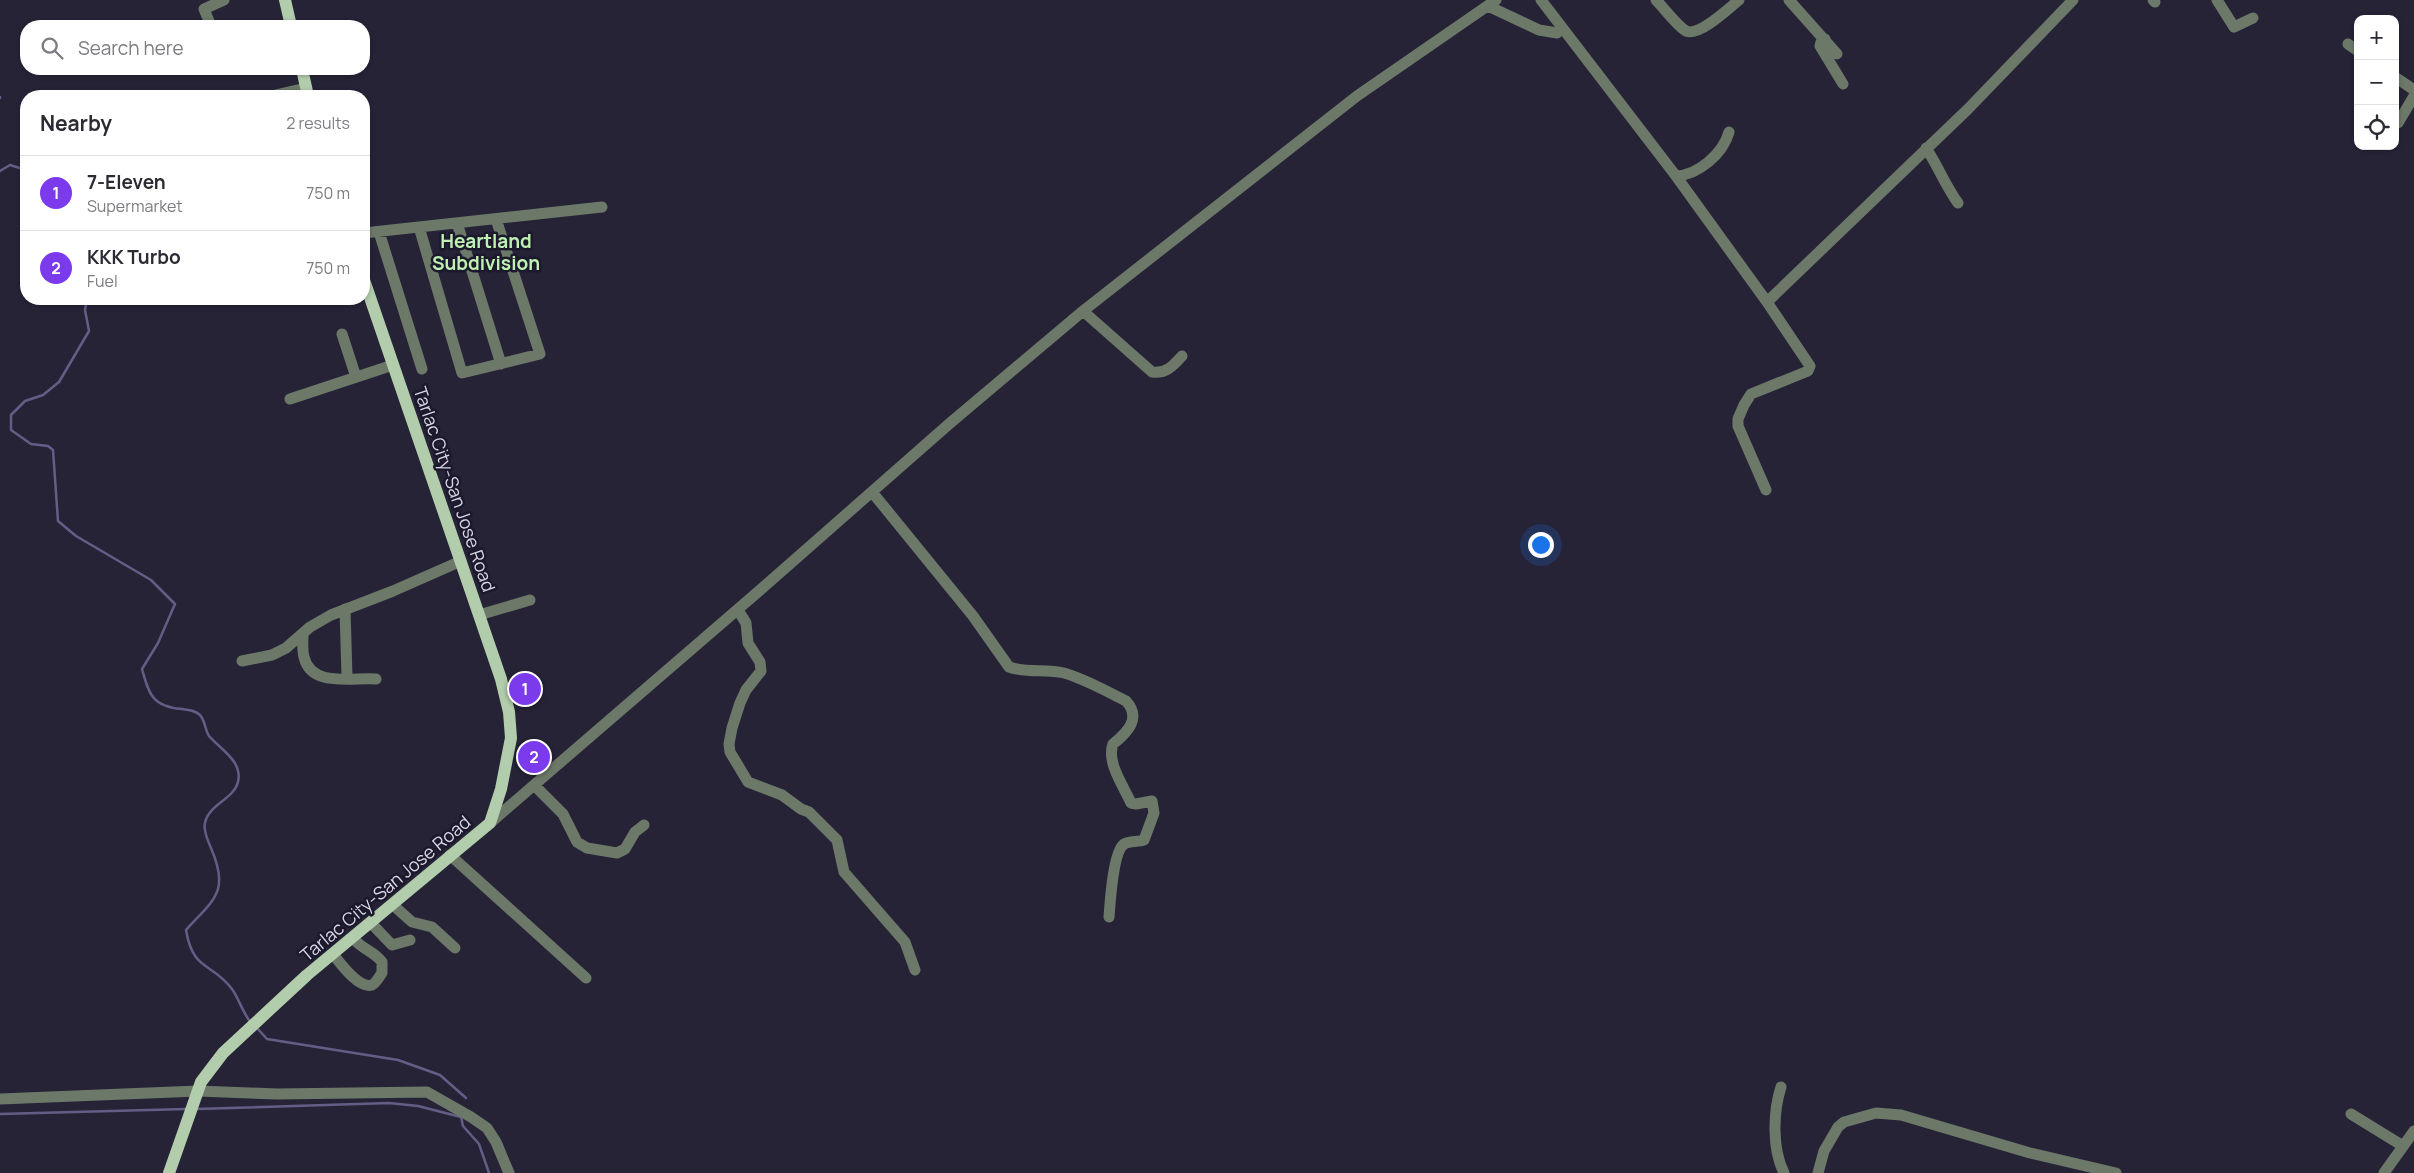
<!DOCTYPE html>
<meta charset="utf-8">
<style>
:root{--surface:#fff;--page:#f2f2f3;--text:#2b2b33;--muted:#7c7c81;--line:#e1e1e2;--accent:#7c3aed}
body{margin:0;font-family:Manrope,sans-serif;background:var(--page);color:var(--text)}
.controls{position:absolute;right:15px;top:15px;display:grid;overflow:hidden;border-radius:10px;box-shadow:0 1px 4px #0004}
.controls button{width:45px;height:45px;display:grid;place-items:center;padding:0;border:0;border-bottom:1px solid var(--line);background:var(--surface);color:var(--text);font:25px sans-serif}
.you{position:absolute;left:1540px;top:544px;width:18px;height:18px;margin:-12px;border:4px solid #fff;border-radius:50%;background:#1a73e8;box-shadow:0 0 0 8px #1a73e833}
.badge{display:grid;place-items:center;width:32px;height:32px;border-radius:50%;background:var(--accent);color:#fff;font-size:16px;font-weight:700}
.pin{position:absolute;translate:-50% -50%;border:2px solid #fff;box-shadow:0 1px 5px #0006}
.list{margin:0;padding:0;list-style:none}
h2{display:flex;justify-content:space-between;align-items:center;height:65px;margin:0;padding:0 20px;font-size:21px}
h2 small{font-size:16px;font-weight:400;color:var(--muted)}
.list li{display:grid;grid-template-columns:32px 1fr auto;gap:15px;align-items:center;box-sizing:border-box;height:75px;padding:0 20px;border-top:1px solid var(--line)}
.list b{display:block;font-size:19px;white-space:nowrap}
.list p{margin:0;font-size:16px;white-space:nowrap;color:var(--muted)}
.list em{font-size:16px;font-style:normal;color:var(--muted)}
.icon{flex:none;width:28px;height:28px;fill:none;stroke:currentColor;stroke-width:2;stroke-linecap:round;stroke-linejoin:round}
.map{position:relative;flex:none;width:2414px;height:1173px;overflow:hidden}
.search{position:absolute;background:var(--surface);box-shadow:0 1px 4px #0004;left:20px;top:20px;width:350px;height:55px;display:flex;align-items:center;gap:12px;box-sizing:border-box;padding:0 18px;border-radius:20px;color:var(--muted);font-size:19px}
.panel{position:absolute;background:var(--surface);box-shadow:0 1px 4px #0004;left:20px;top:90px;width:350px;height:215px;border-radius:20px}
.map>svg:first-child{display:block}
</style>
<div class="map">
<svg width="2414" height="1173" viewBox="0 0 2414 1173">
<rect width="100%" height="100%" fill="#262337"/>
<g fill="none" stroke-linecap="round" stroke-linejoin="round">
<path stroke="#645e86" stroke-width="2.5" d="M0,97V98
M0,171L10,165L26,170
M35,299L36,303L47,299
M87,299L85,310L89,331L59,382L43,395L25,401L11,415V430L31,444L48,446L53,450L58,521L76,536L151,580L175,604L158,643L142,669C149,695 153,707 182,709C189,710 195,710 200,715C205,720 205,730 209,736C220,749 243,761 238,782C234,799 208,805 205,823C203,831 208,841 211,848C230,892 214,899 186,930C193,972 212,962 232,989C239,999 243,1013 251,1023
M257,1028L267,1039L398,1060L440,1075L466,1098
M196,1109L389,1103L418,1106L461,1117L463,1126L479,1144L489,1173
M0,1114L186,1109"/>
<path stroke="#6c7969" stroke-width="11" d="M1541,0L1676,176L1767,302
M1656,0C1665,9 1676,25 1686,31C1699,37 1729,8 1739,0
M1789,0L1837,54
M2153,0L2155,2
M2217,0L2234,27L2253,18
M1488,6L1539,30L1557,33
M211,26L204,9L224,0
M1825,39L1821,42L1820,46L1843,84
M2348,44L2358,51
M2395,77L2414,90
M271,96L306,88
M2398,123L2414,96
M1926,148C1938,166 1945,185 1958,203
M1676,176C1698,175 1723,154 1729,132
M457,223L501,364
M419,227L462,373L540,354L496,219
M379,232L422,369
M364,233L602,207
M1083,311L1152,372C1166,374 1173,366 1182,356
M342,334L356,377
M290,399L393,365
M1766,490L1738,426V419L1744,405L1751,394L1808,371L1810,366L1767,302L1968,109L2073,0
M872,492L973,616L1009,667C1026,673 1046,669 1064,673C1085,679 1106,691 1126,701C1142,718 1127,733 1113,744C1106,762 1124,787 1131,803L1136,804L1152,801L1154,813L1144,840C1138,842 1129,841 1124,844C1113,852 1110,904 1109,917
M345,609L347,677
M738,610L746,623L748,643L760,662L761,671L746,690L740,703L732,728L729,744L730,752L748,782L782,795L801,809L809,812L837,840L844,872L905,942L915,970
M479,615L530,600
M303,634C303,641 302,650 304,657C311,688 353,677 376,679
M242,661L272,655L286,648L310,627L331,615L393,591L461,561
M534,785L563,814L577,842L587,848L617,853L625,849L635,832L644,825
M490,823L759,591L949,424L1083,311L1357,96L1496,0
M450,855L586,978
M393,905L412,922L432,927L455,948
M371,923L392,945L410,940
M333,954C340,963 359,989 372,985C376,983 379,977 382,973V962C374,951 361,949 353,938
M1781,1087C1773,1112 1772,1149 1784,1173
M0,1099L198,1091L277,1094L427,1092L471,1117L487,1128L496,1142L509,1173
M2351,1114L2403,1146
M1818,1173L1824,1151L1838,1127L1844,1122L1876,1113L1901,1115L2030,1153L2116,1173
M2384,1173L2414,1131"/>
<path stroke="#b2cdac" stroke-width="12" d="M285,0L291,26
M302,69L308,96
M169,1173L201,1082L223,1053L307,975L490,823L501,789L511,738L509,712L501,679L364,280"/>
</g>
<g text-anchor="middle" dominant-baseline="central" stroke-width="5" stroke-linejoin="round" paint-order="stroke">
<g font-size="18" fill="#d8d7e4" stroke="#1c192d">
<text transform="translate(455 489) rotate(71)">Tarlac City-San Jose Road</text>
<text transform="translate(385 888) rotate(-40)">Tarlac City-San Jose Road</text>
</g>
<g font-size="19" font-weight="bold" fill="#bff2b2" stroke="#1c192d">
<text x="486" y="241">Heartland<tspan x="486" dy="22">Subdivision</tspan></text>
</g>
</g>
</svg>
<div class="controls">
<button>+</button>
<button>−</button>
<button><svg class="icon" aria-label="locate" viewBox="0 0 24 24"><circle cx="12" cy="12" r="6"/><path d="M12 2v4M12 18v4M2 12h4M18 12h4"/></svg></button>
</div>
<div class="you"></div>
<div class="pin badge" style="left:525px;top:689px">1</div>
<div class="pin badge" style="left:534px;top:757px">2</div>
<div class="search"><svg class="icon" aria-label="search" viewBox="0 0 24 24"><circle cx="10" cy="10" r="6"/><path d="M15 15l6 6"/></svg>Search here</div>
<section class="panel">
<h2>Nearby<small>2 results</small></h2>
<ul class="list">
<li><span class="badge">1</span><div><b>7-Eleven</b><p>Supermarket</p></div><em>750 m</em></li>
<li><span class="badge">2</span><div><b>KKK Turbo</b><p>Fuel</p></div><em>750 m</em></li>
</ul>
</section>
</div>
